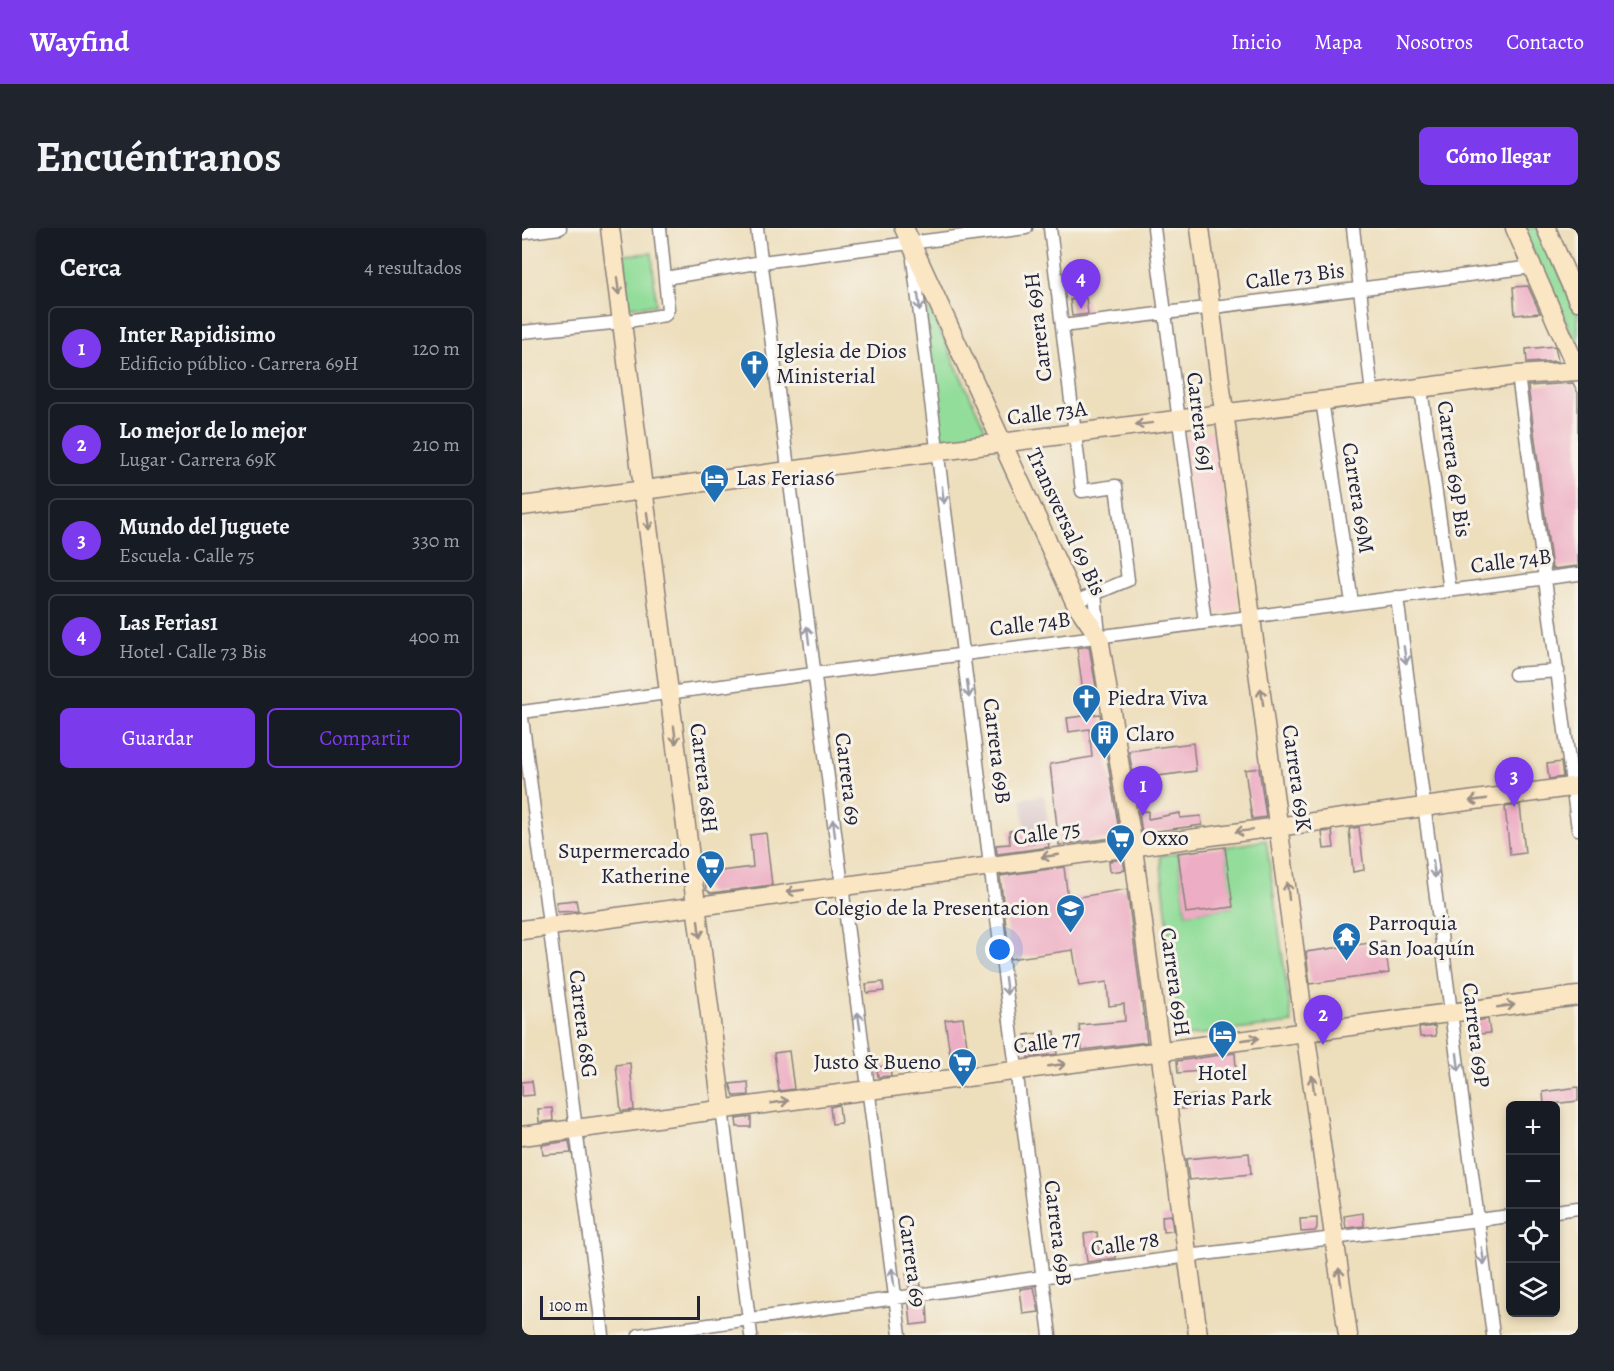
<!DOCTYPE html>
<html lang="es">
<meta charset="utf-8">
<style>
:root{--surface:#171b24;--page:#20242c;--text:#f1f3f6;--muted:#9ea1a6;--line:#363941;--accent:#7c3aed}
body{margin:0;font-family:Alegreya,serif;background:var(--page);color:var(--text)}
.controls{position:absolute;right:18px;bottom:18px;display:grid;overflow:hidden;border-radius:9px;box-shadow:0 3px 9px #0003}
.controls button{width:54px;height:54px;display:grid;place-items:center;padding:0;border:0;border-bottom:2px solid var(--line);background:var(--surface);color:var(--text);font:30px sans-serif}
.scale{position:absolute;left:18px;bottom:15px;width:160px;box-sizing:border-box;padding-left:6px;border:3px solid #22223b;border-top:0;font-size:16px;line-height:21px;white-space:nowrap;color:#22223b;-webkit-text-stroke:4px #f7f3e8;paint-order:stroke}
.you{position:absolute;left:478px;top:722px;width:21px;height:21px;margin:-15px;border:4px solid #fff;border-radius:50%;background:#1a73e8;box-shadow:0 0 0 9px #1a73e833}
.badge{display:grid;place-items:center;width:39px;height:39px;border-radius:50%;background:var(--accent);color:#fff;font-size:20px;font-weight:700}
.pin{position:absolute;translate:-50% -50px;filter:drop-shadow(0 2px 3px #0008)}
.pin::after{content:'';position:absolute;top:32px;width:21px;height:18px;background:inherit;clip-path:polygon(0 0,100% 0,50% 100%)}
.list{margin:0;padding:0;list-style:none}
h2{display:flex;justify-content:space-between;align-items:center;height:78px;margin:0;padding:0 24px;font-size:26px}
h2 small{font-size:20px;font-weight:400;color:var(--muted)}
.list li{display:grid;grid-template-columns:39px 1fr auto;gap:18px;align-items:center;box-sizing:border-box;height:84px;margin:0 12px 12px;padding:0 12px;border:2px solid var(--line);border-radius:9px}
.list b{display:block;font-size:22px;white-space:nowrap}
.list p{margin:0;font-size:20px;white-space:nowrap;color:var(--muted)}
.list em{font-size:20px;font-style:normal;color:var(--muted)}
.actions{display:flex;gap:12px;padding:18px 24px}
.actions a{flex:1;padding:14px 0;border:2px solid var(--accent);border-radius:9px;text-align:center;font-size:21px;color:var(--accent)}
.actions .main{background:var(--accent);color:#fff}
.icon{flex:none;width:33px;height:33px;fill:none;stroke:currentColor;stroke-width:2;stroke-linecap:round;stroke-linejoin:round}
.map{position:relative;flex:none;width:1056px;height:1107px;overflow:hidden;border-radius:9px}
header{display:flex;align-items:center;gap:36px;box-sizing:border-box;height:84px;padding:0 30px;background:var(--accent);color:#fff}
header strong{font-size:28px}
nav{display:flex;gap:33px;margin-inline-start:auto;font-size:21px}
.intro{display:flex;align-items:center;justify-content:space-between;box-sizing:border-box;height:144px;padding:0 36px}
h1{margin:0;font-size:42px}
.button{padding:15px 27px;border-radius:9px;background:var(--accent);color:#fff;font-size:21px;font-weight:700}
main{display:flex;gap:36px;padding:0 36px}
aside{flex:1;background:var(--surface);border-radius:9px;box-shadow:0 3px 9px #0003}
.map>svg:first-child{display:block}
</style>
<header>
<strong>Wayfind</strong>
<nav><a>Inicio</a><a>Mapa</a><a>Nosotros</a><a>Contacto</a></nav>
</header>
<div class="intro"><h1>Encuéntranos</h1><a class="button">Cómo llegar</a></div>
<main>
<aside>
<h2>Cerca<small>4 resultados</small></h2>
<ul class="list">
<li><span class="badge">1</span><div><b>Inter Rapidisimo</b><p>Edificio público · Carrera 69H</p></div><em>120 m</em></li>
<li><span class="badge">2</span><div><b>Lo mejor de lo mejor</b><p>Lugar · Carrera 69K</p></div><em>210 m</em></li>
<li><span class="badge">3</span><div><b>Mundo del Juguete</b><p>Escuela · Calle 75</p></div><em>330 m</em></li>
<li><span class="badge">4</span><div><b>Las Ferias1</b><p>Hotel · Calle 73 Bis</p></div><em>400 m</em></li>
</ul>
<div class="actions"><a class="main">Guardar</a><a>Compartir</a></div>
</aside>
<div class="map">
<svg width="1056" height="1107" viewBox="0 0 1056 1107">
<rect width="100%" height="100%" fill="#f7f3e8"/>
<filter id="ink" filterUnits="userSpaceOnUse"><feTurbulence type="fractalNoise" baseFrequency=".0167" numOctaves="2"/><feDisplacementMap in="SourceGraphic" scale="12" xChannelSelector="R" yChannelSelector="G"/><feConvolveMatrix kernelMatrix="1 2 1 2 8 2 1 2 1" color-interpolation-filters="sRGB"/></filter>
<filter id="wash" filterUnits="userSpaceOnUse"><feTurbulence type="fractalNoise" baseFrequency=".008" numOctaves="4" result="noise"/><feDisplacementMap in="SourceGraphic" scale="24" xChannelSelector="R" yChannelSelector="G"/><feGaussianBlur stdDeviation="1.35" result="paint"/><feColorMatrix in="noise" values="0 0 0 0 0 0 0 0 0 0 0 0 0 0 0 0 0 1.4 0 .05"/><feComposite in="paint" operator="in"/></filter>
<g filter="url(#wash)">
<rect width="100%" height="100%" fill="#eddebc"/>
<path fill="#f7cfd0" d="M692,202L717,382L685,387L660,207Z"/>
<path fill="#d2bdc5" d="M522,567L527,601L515,603L517,613L511,614V622L506,623L499,571Z"/>
<path fill="#92dd9a" stroke="#5a806a" stroke-width="1.5" d="M1000,0H1017L1056,87V119Z
M130,25L134,77L106,79L102,27Z
M401,67L466,207L419,214Z
M744,612L770,795L658,809L638,628L656,625L664,685L710,679L703,619Z"/>
<g id="blocks">
<path fill="#edadc4" d="M1006,58L1018,85L993,87L991,59Z
M564,70L566,86L550,88L548,72Z
M1033,118L1036,133L1005,135L1004,121Z
M1051,155L1056,165V338L1030,341L1006,158Z
M567,418L576,471L562,472L555,420Z
M578,486L598,609L537,617L528,536L570,529L567,501L547,504L545,490Z
M671,515L674,543L628,549L630,565L614,567L607,523Z
M1039,534L1041,549L1027,551L1025,536Z
M737,540L744,589L730,591L723,542Z
M998,577L1003,625L988,627L983,579Z
M626,583V591L658,585V590L679,588L680,597L620,605L617,584Z
M837,599L842,642L831,644L827,601Z
M503,600L505,615L526,612L527,619L475,626L474,617L488,616L487,603Z
M810,603L812,620L802,621L800,604Z
M244,605L250,657L189,665L184,662L183,645L231,639L228,607Z
M703,619L711,679L664,685L656,625Z
M601,631L603,642L588,644L587,633Z
M542,639L546,671L605,661L625,814L560,822L557,797L603,793L602,776L587,778L585,754L557,758L551,722L488,731L478,648Z
M54,672L56,683L35,684L34,674Z
M862,713L867,745L788,756L784,724Z
M361,754L362,763L345,765L344,756Z
M441,790L448,837L430,840L423,792Z
M966,791L968,805L946,807L947,794Z
M913,798L914,808L898,809L897,800Z
M533,803L535,826L506,830L503,807Z
M267,823L272,861L257,863L252,825Z
M713,825L714,840L656,845L655,833Z
M108,835L112,882L99,883L94,837Z
M368,838L369,848L356,849L355,839Z
M10,853L12,867L0,868V854Z
M226,854L227,867L212,868L208,856Z
M1056,859V873L1022,877L1021,864Z
M673,867L674,879L659,881L658,869Z
M317,877L319,895L310,896L308,879Z
M30,880L31,893L17,894L16,881Z
M229,889V899H215L214,891Z
M47,913L49,925L21,927L20,917Z
M727,925L729,946L667,952L664,931Z
M841,985L842,998L824,1000L822,988Z
M649,987L651,1003L641,1004L640,988Z
M795,990V1000L793,1003L779,1004L778,991Z
M575,1004L577,1024L594,1023V1030L565,1034L562,1006Z
M397,1043L399,1058L387,1059L384,1045Z
M512,1059L517,1084L501,1086L498,1061Z
M405,1074L406,1095L389,1097L387,1076Z"/>
</g>
</g>
<g filter="url(#ink)">
<use href="#blocks" fill-opacity="0" stroke="#88807c" stroke-width="1.5"/>
<g fill="none" stroke-linecap="round" stroke-linejoin="round">
<defs>
<path id="street" d="M235,0L378,1107
M528,0L560,263L594,258L606,352L553,374
M632,0L683,394
M831,0L850,166
M0,5L38,0
M391,32L528,1107
M143,50L240,34L504,0
M540,98L1011,39
M0,104L100,94L143,87L146,81L138,0
M996,147L1056,601
M899,161L928,362
M800,172L830,375
M573,365L577,408
M875,369L971,1107
M993,446L1036,443
M0,484L1056,346
M0,490L81,1107
M200,881L229,1107
M1034,983L1056,980
M117,1107L666,1028L988,988"/>
<path id="secondary" d="M88,0L200,881
M382,0L553,374L577,409L610,613L676,1107
M678,0L784,810L826,1107
M993,0L1056,143
M1024,0L1056,73
M0,278L996,147L1056,143
M0,702L1056,558
M0,908L1056,768"/>
</defs>
<use href="#street" stroke="#88807c" stroke-width="15"/>
<use href="#secondary" stroke="#88807c" stroke-width="21"/>
<use href="#street" stroke="#fff" stroke-width="12"/>
<use href="#secondary" stroke="#fbe6c4" stroke-width="18"/>
</g>
<defs><path id="oneway-shaft" d="M-6 0H5M1.5-3L5.5 0L1.5 3" fill="none" stroke-width="1.6" stroke-linecap="round" stroke-linejoin="round" transform="scale(1.5)"/></defs>
<g stroke="#998e86">
<use href="#oneway-shaft" transform="translate(96 58) rotate(83)"/>
<use href="#oneway-shaft" transform="translate(622 196) rotate(173)"/>
<use href="#oneway-shaft" transform="translate(126 293) rotate(83)"/>
<use href="#oneway-shaft" transform="translate(740 469) rotate(-98)"/>
<use href="#oneway-shaft" transform="translate(153 507) rotate(83)"/>
<use href="#oneway-shaft" transform="translate(956 572) rotate(172)"/>
<use href="#oneway-shaft" transform="translate(722 603) rotate(173)"/>
<use href="#oneway-shaft" transform="translate(528 628) rotate(172)"/>
<use href="#oneway-shaft" transform="translate(273 663) rotate(172)"/>
<use href="#oneway-shaft" transform="translate(766 663) rotate(-97)"/>
<use href="#oneway-shaft" transform="translate(177 701) rotate(83)"/>
<use href="#oneway-shaft" transform="translate(984 778) rotate(-8)"/>
<use href="#oneway-shaft" transform="translate(728 811) rotate(-8)"/>
<use href="#oneway-shaft" transform="translate(535 837) rotate(-8)"/>
<use href="#oneway-shaft" transform="translate(791 856) rotate(-98)"/>
<use href="#oneway-shaft" transform="translate(258 874) rotate(-8)"/>
<use href="#oneway-shaft" transform="translate(818 1049) rotate(-98)"/>
</g>
<g stroke="#9c9ca7">
<use href="#oneway-shaft" transform="translate(397 74) rotate(83)"/>
<use href="#oneway-shaft" transform="translate(421 267) rotate(83)"/>
<use href="#oneway-shaft" transform="translate(286 407) rotate(-97)"/>
<use href="#oneway-shaft" transform="translate(883 427) rotate(82)"/>
<use href="#oneway-shaft" transform="translate(446 461) rotate(83)"/>
<use href="#oneway-shaft" transform="translate(312 600) rotate(-97)"/>
<use href="#oneway-shaft" transform="translate(912 641) rotate(83)"/>
<use href="#oneway-shaft" transform="translate(484 758) rotate(83)"/>
<use href="#oneway-shaft" transform="translate(337 793) rotate(-98)"/>
<use href="#oneway-shaft" transform="translate(936 834) rotate(83)"/>
<use href="#oneway-shaft" transform="translate(961 1028) rotate(82)"/>
<use href="#oneway-shaft" transform="translate(371 1049) rotate(-97)"/>
</g>
</g>
<defs>
<symbol id="church-pin" viewBox="-11 -11 22 30"><path d="M0 17L-7.5 6A9.5 9.5 0 1 1 7.5 6Z" fill="#1f6fb2" stroke="#f7f3e8"/><path d="M-1.2-6h2.4v3.5h3.3v2.4h-3.3V6h-2.4V-.1h-3.3v-2.4h3.3Z" fill="#fff"/></symbol>
<symbol id="hotel-pin" viewBox="-11 -11 22 30"><path d="M0 17L-7.5 6A9.5 9.5 0 1 1 7.5 6Z" fill="#1f6fb2" stroke="#f7f3e8"/><path d="M-6-4.5h1.5V1H6V5H4.5V3h-9V5H-6ZM-4 0a1.8 1.8 0 1 1 3.6 0ZM.5 0V-2.5h3Q6-2.5 6 0Z" fill="#fff"/></symbol>
<symbol id="building-pin" viewBox="-11 -11 22 30"><path d="M0 17L-7.5 6A9.5 9.5 0 1 1 7.5 6Z" fill="#1f6fb2" stroke="#f7f3e8"/><path d="M-4-6H4V6H1V3H-1V6H-4ZM-2.5-4.3h1.7v1.8h-1.7ZM.8-4.3h1.7v1.8H.8ZM-2.5-1h1.7V.8h-1.7ZM.8-1h1.7V.8H.8Z" fill="#fff"/></symbol>
<symbol id="supermarket-pin" viewBox="-11 -11 22 30"><path d="M0 17L-7.5 6A9.5 9.5 0 1 1 7.5 6Z" fill="#1f6fb2" stroke="#f7f3e8"/><path d="M-6-5.5h2.5l.6 2H6L4.5 2H-2.5L-4.4-4H-6ZM-1.5 3.2a1.3 1.3 0 1 0 .1 0ZM3 3.2a1.3 1.3 0 1 0 .1 0Z" fill="#fff"/></symbol>
<symbol id="school-pin" viewBox="-11 -11 22 30"><path d="M0 17L-7.5 6A9.5 9.5 0 1 1 7.5 6Z" fill="#1f6fb2" stroke="#f7f3e8"/><path d="M0-5L7-2L0 1L-7-2ZM-4 1L0 2.5L4 1V4Q0 6-4 4Z" fill="#fff"/></symbol>
<symbol id="temple-pin" viewBox="-11 -11 22 30"><path d="M0 17L-7.5 6A9.5 9.5 0 1 1 7.5 6Z" fill="#1f6fb2" stroke="#f7f3e8"/><path d="M0-6L5-2H3V0L6.5 2.5H4V6H1.5V3h-3V6H-4V2.5H-6.5L-3 0V-2H-5Z" fill="#fff"/></symbol>
</defs>
<g fill-rule="evenodd">
<use href="#church-pin" x="216" y="120" width="33" height="45"/>
<use href="#hotel-pin" x="176" y="234" width="33" height="45"/>
<use href="#church-pin" x="548" y="454" width="33" height="45"/>
<use href="#building-pin" x="566" y="490" width="33" height="45"/>
<use href="#supermarket-pin" x="582" y="594" width="33" height="45"/>
<use href="#supermarket-pin" x="172" y="620" width="33" height="45"/>
<use href="#school-pin" x="532" y="664" width="33" height="45"/>
<use href="#temple-pin" x="808" y="692" width="33" height="45"/>
<use href="#hotel-pin" x="684" y="790" width="33" height="45"/>
<use href="#supermarket-pin" x="424" y="818" width="33" height="45"/>
</g>
<g text-anchor="middle" dominant-baseline="central" stroke-width="6" stroke-linejoin="round" paint-order="stroke">
<g font-size="22" fill="#22223b" stroke="#f7f3e8">
<text transform="translate(773 48) rotate(-7)">Calle 73 Bis</text>
<text transform="translate(516 99) rotate(-97)">Carrera 69H</text>
<text transform="translate(525 185) rotate(-7)">Calle 73A</text>
<text transform="translate(678 194) rotate(83)">Carrera 69J</text>
<text transform="translate(932 241) rotate(82)">Carrera 69P Bis</text>
<text transform="translate(836 270) rotate(81)">Carrera 69M</text>
<text transform="translate(544 294) rotate(65)">Transversal 69 Bis</text>
<text transform="translate(989 333) rotate(-7)">Calle 74B</text>
<text transform="translate(508 396) rotate(-7)">Calle 74B</text>
<text transform="translate(475 523) rotate(83)">Carrera 69B</text>
<text transform="translate(182 550) rotate(83)">Carrera 68H</text>
<text transform="translate(775 550) rotate(82)">Carrera 69K</text>
<text transform="translate(326 551) rotate(83)">Carrera 69</text>
<text transform="translate(525 605) rotate(-8)">Calle 75</text>
<text transform="translate(653 754) rotate(82)">Carrera 69H</text>
<text transform="translate(61 796) rotate(83)">Carrera 68G</text>
<text transform="translate(954 807) rotate(83)">Carrera 69P</text>
<text transform="translate(525 814) rotate(-8)">Calle 77</text>
<text transform="translate(536 1005) rotate(83)">Carrera 69B</text>
<text transform="translate(603 1016) rotate(-8)">Calle 78</text>
<text transform="translate(390 1033) rotate(82)">Carrera 69</text>
</g>
<g font-size="22" fill="#22223b" stroke="#f7f3e8" text-anchor="start">
<text x="254" y="123">Iglesia de Dios<tspan x="254" dy="25">Ministerial</tspan></text>
<text x="214" y="250">Las Ferias6</text>
<text x="585" y="470">Piedra Viva</text>
<text x="604" y="506">Claro</text>
<text x="620" y="610">Oxxo</text>
<text x="168" y="623" text-anchor="end">Supermercado<tspan x="168" dy="25">Katherine</tspan></text>
<text x="527" y="680" text-anchor="end">Colegio de la Presentacion</text>
<text x="846" y="695">Parroquia<tspan x="846" dy="25">San Joaquín</tspan></text>
<text x="419" y="834" text-anchor="end">Justo &amp; Bueno</text>
<text x="700" y="845" text-anchor="middle">Hotel<tspan x="700" dy="25">Ferias Park</tspan></text>
</g>
</g>
</svg>
<div class="controls">
<button>+</button>
<button>−</button>
<button><svg class="icon" aria-label="locate" viewBox="0 0 24 24"><circle cx="12" cy="12" r="6"/><path d="M12 2v4M12 18v4M2 12h4M18 12h4"/></svg></button>
<button><svg class="icon" aria-label="layers" viewBox="0 0 24 24"><path d="M12 4l9 5-9 5-9-5zM3 14l9 5 9-5"/></svg></button>
</div>
<div class="scale">100 m</div>
<div class="you"></div>
<div class="pin badge" style="left:621px;top:588px">1</div>
<div class="pin badge" style="left:801px;top:817px">2</div>
<div class="pin badge" style="left:992px;top:579px">3</div>
<div class="pin badge" style="left:559px;top:81px">4</div>
</div>
</main>
